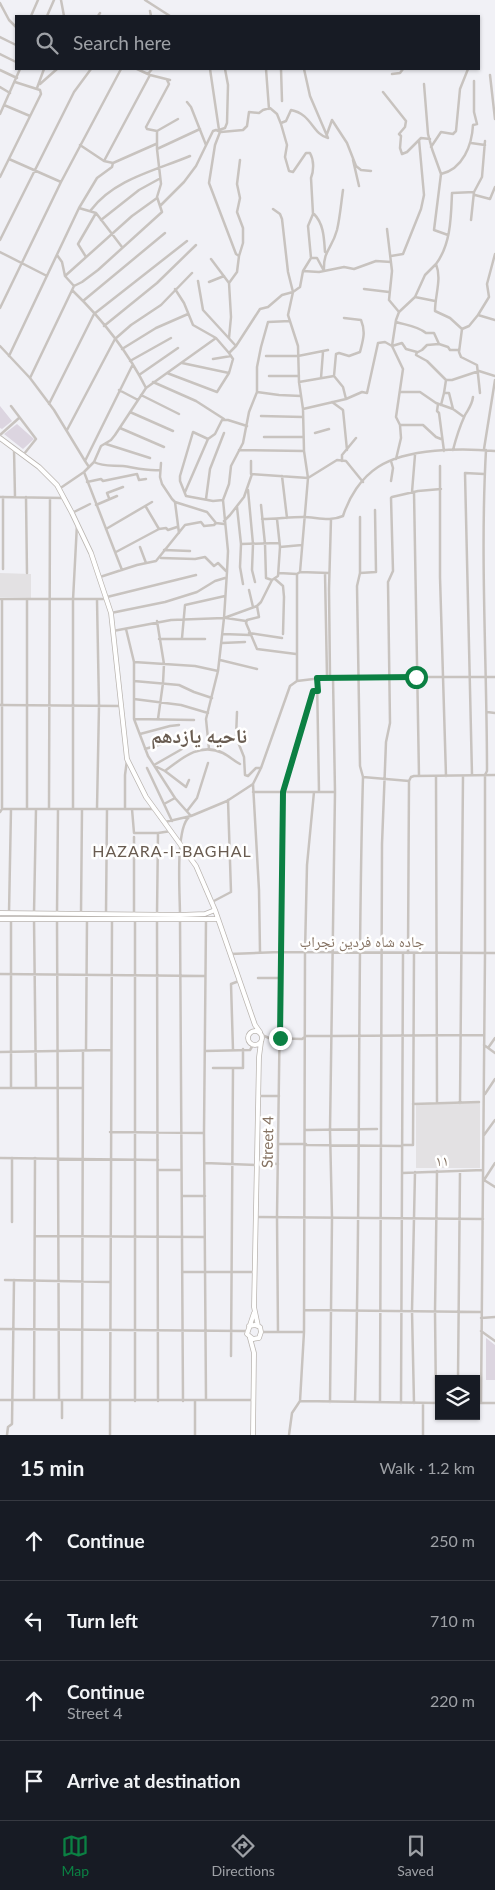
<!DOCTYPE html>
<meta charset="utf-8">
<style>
:root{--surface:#171b24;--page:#242831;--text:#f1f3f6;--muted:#9ea1a6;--line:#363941;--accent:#0b8043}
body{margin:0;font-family:Lato,"Noto Naskh Arabic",sans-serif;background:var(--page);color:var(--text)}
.controls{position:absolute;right:15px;bottom:15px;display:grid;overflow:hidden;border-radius:0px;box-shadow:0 1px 4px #0004}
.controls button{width:45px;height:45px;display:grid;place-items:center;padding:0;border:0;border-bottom:1px solid var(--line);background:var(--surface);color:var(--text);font:25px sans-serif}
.stop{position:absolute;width:15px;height:15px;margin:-11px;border:4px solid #0b8043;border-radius:50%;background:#fff}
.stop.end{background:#0b8043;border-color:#fff;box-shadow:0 1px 5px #0008}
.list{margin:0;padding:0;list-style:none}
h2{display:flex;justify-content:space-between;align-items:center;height:65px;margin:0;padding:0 20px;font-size:21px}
h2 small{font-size:16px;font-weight:400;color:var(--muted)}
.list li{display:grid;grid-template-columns:32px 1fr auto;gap:15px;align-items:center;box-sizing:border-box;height:80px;padding:0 20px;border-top:1px solid var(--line)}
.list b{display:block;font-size:19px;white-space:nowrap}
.list p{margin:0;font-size:16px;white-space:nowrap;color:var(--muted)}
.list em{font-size:16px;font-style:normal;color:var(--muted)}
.icon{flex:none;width:28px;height:28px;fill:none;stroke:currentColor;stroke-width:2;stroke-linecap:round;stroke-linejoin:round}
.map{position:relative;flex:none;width:495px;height:1435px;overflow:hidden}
.search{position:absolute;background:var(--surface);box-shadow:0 1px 4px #0004;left:15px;right:15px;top:15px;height:55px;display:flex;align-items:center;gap:12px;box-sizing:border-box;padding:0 18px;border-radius:0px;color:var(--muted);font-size:19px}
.sheet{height:385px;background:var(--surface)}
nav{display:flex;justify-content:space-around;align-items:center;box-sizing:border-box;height:70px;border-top:1px solid var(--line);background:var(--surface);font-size:14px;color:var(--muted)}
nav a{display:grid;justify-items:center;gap:2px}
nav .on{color:var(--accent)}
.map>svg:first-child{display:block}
</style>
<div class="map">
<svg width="495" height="1435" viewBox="0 0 495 1435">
<rect width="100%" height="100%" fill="#f1f1f6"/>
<path fill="#e3e1e3" d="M0,573L31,574V598L0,597Z
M416,1103H480V1168H416Z"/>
<path fill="#dcd5e0" d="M0,406L12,421L2,429L0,428Z
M17,424L34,439L23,449L4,434Z
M486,1338L495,1345V1380H486Z"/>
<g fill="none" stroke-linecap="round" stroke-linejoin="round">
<defs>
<path id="major" d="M0,438L39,467L57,485L72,513L91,553L111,613L127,759L146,797L196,866L215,910L255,1025L260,1032
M0,913L180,915L205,914L215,910
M0,919H218
M248 1038a7 7 0 1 1 14 0a7 7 0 1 1-14 0Z
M249,1326L255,1325L260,1327L261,1332L259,1338L253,1339L247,1334L254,1313
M258,1326L254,1307L259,1057L261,1042
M250,1338L254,1353L253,1435"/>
</defs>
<use href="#major" stroke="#bab5b0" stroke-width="5.5"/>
<path stroke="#c8c3bf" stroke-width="2.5" d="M61,0L64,16
M145,0L170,16
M0,3L9,20L16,27
M150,11L151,16
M31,16L38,0
M47,16L54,0
M98,16L100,13
M0,37L16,45
M0,54L16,62
M137,69L150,75L170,80
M210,69L219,130L225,128L227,123L228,85L225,69
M266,69L269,109
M281,69L282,101
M0,70L17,78
M148,74L152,69
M392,74L400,73L403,69
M490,75L495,119
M40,84L57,69
M424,84L428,134L432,149L441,174L434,230L448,235
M0,87L10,93
M37,88L44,69
M383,92L406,121L405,127L399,134L401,136L400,148L402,154L407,152L421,138L430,139
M187,102L191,107L206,145
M4,105L30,116
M0,114L20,69
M281,123L286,121L291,110C312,114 312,134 328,138L310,96L304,69
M157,131L147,129L146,127L168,86L169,84L167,80
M220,132L215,145L209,183L236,254L239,256
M327,134L332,120L347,143L356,166L361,170L371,171
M471,143L485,145
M80,145L104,161L113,163L156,144
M431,147L441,132L453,134L456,131L460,89L468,69
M157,149L200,129
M9,159L61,182
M353,160L359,186
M104,161L150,75
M441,174C463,169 472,145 473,125L477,124L474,112V81
M0,177L41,94L40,90L15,82
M475,195L490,199L495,187
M160,206L184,182L196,166L213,131L216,130L221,132L243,130L247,126L249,112L259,113L263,110L270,108L277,114L281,124L287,145L285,157L289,171L293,172L306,153H310C314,160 314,170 311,178L313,214L308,226L311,258L303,271L300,287L293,292L282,295L268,307L260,309L236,346L229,353L216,338L193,325L184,303L175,289
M79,208L96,213L122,247
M273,209L280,214L282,219L288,272L293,292L288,315L298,346L299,382L303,409L304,451L308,478L300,572L297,574V681
M91,210C114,179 157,170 190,156
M314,214C324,224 324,239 325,252
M101,220L139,190L159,179
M471,220L474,192L482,177L485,141
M387,229L392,271L389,300L399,312
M0,240L74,92L91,69
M0,252L47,276
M57,255L62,262L65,276L74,286
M391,256L403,254L421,209L424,195L419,140
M86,257L78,244L96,213
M311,258H317L324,271
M211,259L229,283
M436,264C451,244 451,217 452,193L474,192
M303,271L319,272L344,267L354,269L376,261L391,262
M324,271C323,250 332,249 337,230C340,217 341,204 343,190
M65,276L132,216L157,198
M198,281L203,310L236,346
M209,282L224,276
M364,289L389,292
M72,290C101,318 128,352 146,388
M415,297L435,301
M83,301L165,233
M0,308L61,182L121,69
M478,315L489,297L487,284L495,254
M396,322C406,325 418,326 426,333H434L439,344
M104,326L157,283L196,245
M462,329L469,326L478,315L495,320
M229,338L231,317L229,283L237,272L239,256L243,243V228L237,212L240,198L237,184L240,160
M0,346L30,378L54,410L85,461
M122,349L156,328L188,314
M418,352L422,350L427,345L439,344L448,347L450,350H458
M9,356L79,208L97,178L112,167L113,163
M266,356H298L328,350
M213,359L231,356
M130,361L171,338
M182,363L229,373
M167,373L217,392L229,373L233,359L229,353
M139,375L178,348
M269,376H299
M334,376L336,354L339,353L349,356L360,352C363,340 366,332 361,320L344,318
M30,378L74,286L82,282L98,270L162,212L157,197L161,184L157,149V131L178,119
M321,378L323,352
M446,380L444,393H449L453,409L464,417
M153,382L196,401L224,419
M299,382L334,376L343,387L346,399
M119,390L138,400
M257,392L279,395L301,396
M400,392H420L436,403L453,409
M141,395L179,414
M332,402L343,410L347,450
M49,404L94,314L187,241
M438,404L437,411L439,413L444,451
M441,405L444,393
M11,406L36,439L24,454
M303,409L346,399L362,392L367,393L378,343L385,342L392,346L402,343L406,349L417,352L416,355L427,361L446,380H452L479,371L495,376
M130,412L173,431
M261,416L303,417
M400,425H423L436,437L441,439
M120,428L164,447
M67,430L115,339L131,325L161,305L192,273
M315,433L329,429
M0,435L19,418
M264,437H303
M208,439L193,432L180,476V481L186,496L213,501L223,500
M106,444L150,458
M14,449L15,497
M484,449L495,380
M239,450L304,451
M453,450C456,438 460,426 465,415C469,408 472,405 473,397
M396,459L401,438L400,425L396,417L403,369L392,346L396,320L399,312L415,297L425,275L436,264C442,279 435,295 435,311L450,318L462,329L459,352L461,357L477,365L480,393
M251,461V474
M342,461V455L356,438
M94,462C103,467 113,465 123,466C136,468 147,471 160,470
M161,463L160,477L162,484L172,499L175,502L207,512L216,523L224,524
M440,466V577L446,776
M89,467L85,461L132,366
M84,472L122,570
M137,474L139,480L146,479
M282,476L287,518
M391,481L393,468L391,461
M87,482L101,479L103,481L137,474
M59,489L84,472L94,462L101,446L111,440L115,435L146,388L216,338
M248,490L253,544L252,570L255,582
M185,492L208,439L215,434L222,420H228L247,426
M412,492L415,455
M414,492L419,776
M0,497L64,498
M3,497V569
M26,497L27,573
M109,498L107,493L123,487
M206,499L210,469L224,433
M175,502L179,533
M96,505L117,496
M261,505L265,544L266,578L272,580
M146,507L159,529
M237,507L241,544
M72,513L90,504
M262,519C276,519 289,517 303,517C316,517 330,522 343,516C349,497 361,478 378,467C407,448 462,448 495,451
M224,521L230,515L244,497L252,474L308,478L337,460L346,461L363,482
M106,529L152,502
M140,547L146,563
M280,547L302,545
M164,550L190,551
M116,552L159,529L166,528L168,530L177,527
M161,558L195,559L205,557L214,566L218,563L227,572
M300,572L329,573
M279,573L297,574
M325,573L327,677
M360,573L376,572L375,510
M100,577L137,565L156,561L185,525L201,522L204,526L214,525L216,523
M275,579L283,586L284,597L283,634
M243,584L240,567L241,544L279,543
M249,590L253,607
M107,597L196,575
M0,599H106
M27,600V809
M97,600L99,706L97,809
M257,606L259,617L247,620L246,623L257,649L296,654
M111,613L165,602L197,592L215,581L225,578
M226,618L246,621
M157,621L164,664L163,683L158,719
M126,629L134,662V719L148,756L175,798L191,816
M113,631L171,620L224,618L257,606L261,602L272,580L278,576L280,547L277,519
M249,633L282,638
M223,634L250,635
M182,638L185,605L225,596
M159,639H205
M222,643L245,642
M220,660L257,669
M134,662L195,666L218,671
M330,677L329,589L331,519
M317,678L319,792
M134,681L179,685L194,692L212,698
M134,699L181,705L208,713
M0,705L122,706
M237,712L236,737L244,757L245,775L248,776L256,768H261
M487,712L495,713
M134,719L194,720
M140,734L170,726L179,725
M145,749L182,738
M209,749L206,719L218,671L224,618L227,572L228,551L223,500L229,484L231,466L243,443L249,412L257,392V367L261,347L268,322L290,321
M154,765L182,749
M157,767L165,771L186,787L189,780
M147,768L172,821
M165,771C182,758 200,742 223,753C229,756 234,761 240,764
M472,775L465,473L484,474
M436,776L437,1103
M363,777L409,781L411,777L414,776L495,775
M253,784L259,890L260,952
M253,792H335
M164,804L175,798
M2,809V599
M49,809L50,498
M73,809V600L77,524
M125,809V775L127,760
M132,809L134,833H158L171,831
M187,811L197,798L208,763
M0,812L2,809H154
M165,822L191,816L227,801L253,784L261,768L290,686L297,681L330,677H495
M134,837V914
M212,902L231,892L228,800
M9,913L11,809
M34,913L36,809
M57,913L58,809
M81,913L82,809
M106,913L107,809
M157,914L158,833
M180,915C180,895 175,829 189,817
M11,919V1088
M34,919L36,1088
M57,919L59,1400
M135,919V1401
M180,919L183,1401
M157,920L158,1401
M206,920L204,1133L206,1400
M408,953L409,781
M230,954L280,952L495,953
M0,974L205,976
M258,978H280
M262,1035L269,1038L302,1039L306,1036H331L484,1035
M484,1045L495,1053
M488,1048L495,1038
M86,1050L87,919
M233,1050L231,984L239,981
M205,1051L250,1050L253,1045
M0,1052L111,1050
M213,1068H243V1049
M0,1088H82
M485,1094L495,1079
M259,1096H279
M460,1103L463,776
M413,1104L479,1102
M306,1130L377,1129
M110,1132L203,1133
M484,1135L495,1120
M279,1144H306
M306,1145L402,1146
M402,1145H413L414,953
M0,1158L158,1160
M12,1158V1222
M205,1163L257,1165
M258,1163L278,1164
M495,1163L484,1180L495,1187
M158,1170H181
M402,1173L483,1170
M182,1196H205
M257,1217L483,1219
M35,1236L204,1237
M182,1272H254
M5,1280L109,1282
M305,1310L481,1312
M481,1318L495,1317
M0,1329L246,1331
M481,1331L495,1341
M261,1332H304
M278,1332L277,1217L283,792L313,691H318
M231,1356L233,1068
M458,1379L460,1171
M0,1400H253
M34,1400L35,1158
M62,1400V1418
M82,1400L83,1051
M300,1401L439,1403
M330,1402L332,1218L330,1130L335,792L333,677
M355,1402C361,1194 357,986 363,777L360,766L357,586L360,573V517
M380,1402L382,844L386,742L390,723L388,582L393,571L391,498L392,497L418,491L441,489
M401,1403L403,953
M414,1403L412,1311L415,1172
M423,1403V1435
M436,1403L435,1312L437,1171
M476,1403H495
M481,1403L485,953V775L487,771C487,664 480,557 486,450
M7,1435L8,1427L12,1424L14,1280
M110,1435L112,919
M195,1435V1401
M289,1435L292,1413L300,1401L304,1332L305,952L307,865L314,792"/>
<use href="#major" stroke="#fff" stroke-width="4"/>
</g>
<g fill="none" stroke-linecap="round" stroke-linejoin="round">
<path stroke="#0b8043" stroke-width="6" d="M280,1038L283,792L313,691H318L317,678L416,677"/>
</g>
<g text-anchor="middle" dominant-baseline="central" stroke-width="5" stroke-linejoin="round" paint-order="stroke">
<g font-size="15" fill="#857262" stroke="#fff">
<text x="362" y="941">جاده شاه فردین نجراب</text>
<text transform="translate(267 1142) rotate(-89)">Street 4</text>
<text transform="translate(442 1160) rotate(-2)">۱۱</text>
</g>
<g font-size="16" letter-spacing="1" fill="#695c51" stroke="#fff">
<text x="172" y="850">HAZARA-I-BAGHAL</text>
</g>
<g font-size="20" font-weight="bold" fill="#695c51" stroke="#fff">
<text x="199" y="735">ناحیه یازدهم</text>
</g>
</g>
</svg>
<div class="controls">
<button><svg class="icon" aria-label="layers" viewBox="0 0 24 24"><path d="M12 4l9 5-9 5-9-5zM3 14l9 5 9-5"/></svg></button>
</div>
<div class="stop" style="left:416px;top:677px"></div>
<div class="stop end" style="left:280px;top:1038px"></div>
<div class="search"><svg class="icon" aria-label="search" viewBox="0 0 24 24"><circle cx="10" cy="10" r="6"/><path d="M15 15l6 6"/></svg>Search here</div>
</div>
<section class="sheet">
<h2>15 min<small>Walk · 1.2 km</small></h2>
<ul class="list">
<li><svg class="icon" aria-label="ahead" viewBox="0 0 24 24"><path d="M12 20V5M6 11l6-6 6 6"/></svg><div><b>Continue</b></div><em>250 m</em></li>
<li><svg class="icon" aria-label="left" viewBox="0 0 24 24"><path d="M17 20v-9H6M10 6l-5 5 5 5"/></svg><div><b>Turn left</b></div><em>710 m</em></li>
<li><svg class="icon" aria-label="ahead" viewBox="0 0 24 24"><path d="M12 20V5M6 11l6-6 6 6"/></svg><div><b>Continue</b><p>Street 4</p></div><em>220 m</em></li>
<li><svg class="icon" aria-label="arrive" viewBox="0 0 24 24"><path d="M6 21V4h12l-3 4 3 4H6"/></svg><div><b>Arrive at destination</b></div></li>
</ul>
</section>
<nav>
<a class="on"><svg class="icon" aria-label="map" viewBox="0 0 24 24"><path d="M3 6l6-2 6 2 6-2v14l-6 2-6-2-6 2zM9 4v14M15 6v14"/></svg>Map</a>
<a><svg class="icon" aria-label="directions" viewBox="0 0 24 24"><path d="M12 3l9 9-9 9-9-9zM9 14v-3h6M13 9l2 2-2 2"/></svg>Directions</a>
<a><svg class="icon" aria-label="saved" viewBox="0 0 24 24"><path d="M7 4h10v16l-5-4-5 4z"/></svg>Saved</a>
</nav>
